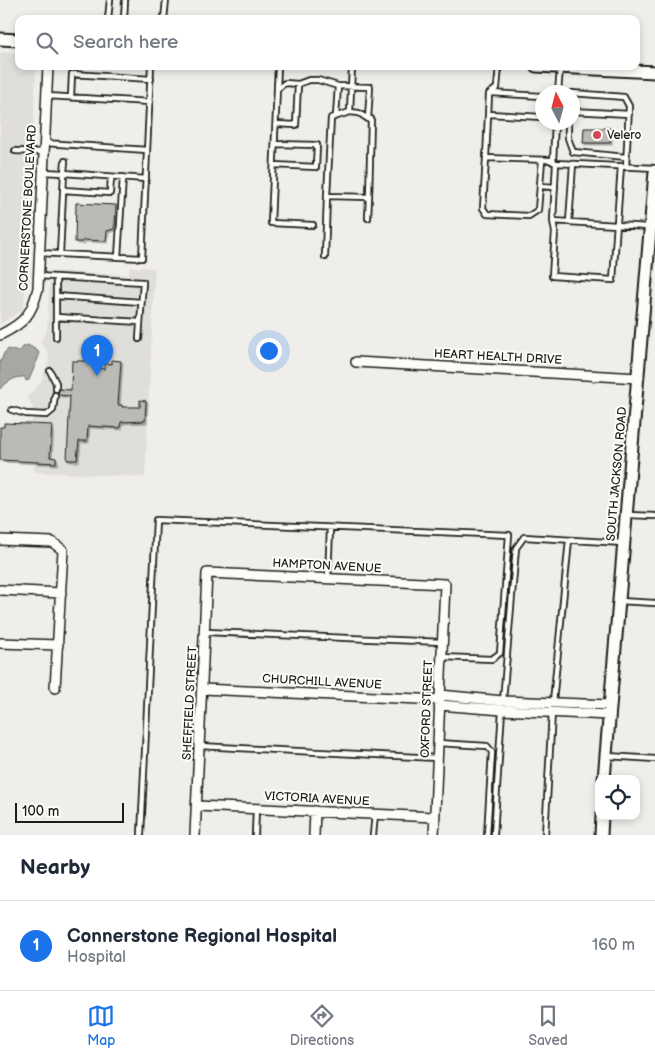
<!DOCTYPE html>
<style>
:root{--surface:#fff;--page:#f2f2f3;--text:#1f2937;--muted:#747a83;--line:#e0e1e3;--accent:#1a73e8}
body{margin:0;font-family:"Balsamiq Sans",sans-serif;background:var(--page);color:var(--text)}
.controls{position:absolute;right:15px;bottom:15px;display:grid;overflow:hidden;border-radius:10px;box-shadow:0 2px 8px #0003}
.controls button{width:45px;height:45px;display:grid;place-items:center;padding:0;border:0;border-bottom:1px solid var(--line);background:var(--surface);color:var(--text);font:25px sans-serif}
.compass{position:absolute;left:535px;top:85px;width:45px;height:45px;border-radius:50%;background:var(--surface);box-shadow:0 2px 8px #0003;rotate:354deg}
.scale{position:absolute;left:15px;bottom:12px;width:109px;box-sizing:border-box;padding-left:5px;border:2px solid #1c1c1c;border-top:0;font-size:14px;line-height:18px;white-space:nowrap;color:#1c1c1c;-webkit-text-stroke:4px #fdfcf7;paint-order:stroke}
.you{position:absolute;left:268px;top:350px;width:18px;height:18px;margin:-12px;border:4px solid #fff;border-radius:50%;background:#1a73e8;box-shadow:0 0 0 8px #1a73e833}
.badge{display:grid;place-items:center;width:32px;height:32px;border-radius:50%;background:var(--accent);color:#fff;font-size:16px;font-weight:700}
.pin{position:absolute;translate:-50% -41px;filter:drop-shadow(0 1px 2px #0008)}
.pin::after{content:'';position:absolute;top:26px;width:18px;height:15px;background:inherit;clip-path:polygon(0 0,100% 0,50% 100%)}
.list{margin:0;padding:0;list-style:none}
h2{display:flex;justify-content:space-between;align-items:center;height:65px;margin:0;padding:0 20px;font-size:21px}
h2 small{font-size:16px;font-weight:400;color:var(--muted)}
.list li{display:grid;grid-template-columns:32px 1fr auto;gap:15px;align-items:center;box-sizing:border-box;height:90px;padding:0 20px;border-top:1px solid var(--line)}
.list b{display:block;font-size:19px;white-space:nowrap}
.list p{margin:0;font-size:16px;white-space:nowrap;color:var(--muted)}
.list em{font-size:16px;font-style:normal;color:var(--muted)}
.icon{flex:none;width:28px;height:28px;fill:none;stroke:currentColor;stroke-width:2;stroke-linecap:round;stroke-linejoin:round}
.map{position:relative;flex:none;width:655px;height:835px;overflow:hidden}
.search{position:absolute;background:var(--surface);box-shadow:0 2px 8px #0003;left:15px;right:15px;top:15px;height:55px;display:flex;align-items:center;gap:12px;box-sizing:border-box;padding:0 18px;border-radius:10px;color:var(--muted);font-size:19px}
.sheet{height:155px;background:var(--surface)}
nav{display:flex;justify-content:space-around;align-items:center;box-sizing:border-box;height:70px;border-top:1px solid var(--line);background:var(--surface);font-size:14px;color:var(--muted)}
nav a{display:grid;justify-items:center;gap:2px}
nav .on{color:var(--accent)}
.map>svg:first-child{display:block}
</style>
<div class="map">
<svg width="655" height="835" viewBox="0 0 655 835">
<defs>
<filter id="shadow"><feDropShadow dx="2" dy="2" stdDeviation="0" flood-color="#0004"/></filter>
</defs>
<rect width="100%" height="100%" fill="#f0eeea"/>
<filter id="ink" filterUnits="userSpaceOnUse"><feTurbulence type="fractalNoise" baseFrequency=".02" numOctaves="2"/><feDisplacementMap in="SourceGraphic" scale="10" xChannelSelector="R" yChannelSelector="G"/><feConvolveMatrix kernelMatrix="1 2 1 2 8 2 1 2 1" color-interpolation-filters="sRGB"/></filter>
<g filter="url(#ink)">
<path fill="#e0deda" d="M0,52L19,53V66H36L28,267L23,310L0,324Z
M130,267L155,268L145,477L34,472L37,424L32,423L33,407L27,397L33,391L42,380L49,360L48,353L45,347L40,342L47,331L50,271L129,275Z"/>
<path fill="#a8a7a3" stroke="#706f6d" d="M28,345L38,351L39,356L29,380L26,381L25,377C15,376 7,382 0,389V361H1L4,353L8,349L19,352L23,347Z"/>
<path fill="#bbbab6" stroke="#1c1c1c" filter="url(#shadow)" d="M584,128H611L610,143H583Z
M76,203L116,205L115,224L114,229L107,231L106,241L83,240V242H75Z
M86,342L92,343L91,362H93V368L105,369V363L112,364V360L121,361L118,405H122V407H140V400L146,401L145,421L121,422L120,428L88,426L87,441H79L77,460H67L70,396L59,395L58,392L60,389L71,390L72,361H85Z
M4,423L52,425L50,457L56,458V463L0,460V427H4Z"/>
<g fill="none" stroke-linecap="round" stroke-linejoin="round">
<defs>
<path id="lane" d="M108,19L110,0
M124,19L125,0
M164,19L166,0
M499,66L497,88L489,94L486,158L550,160L556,163L655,168
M277,89L278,66
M558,92L560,69
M491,93L542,96
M572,93L624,97L629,106L626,167
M47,96L150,102
M71,97L72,74L151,79
M572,111L629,114
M350,112L359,113L368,119H371L369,197L327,196L331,118Z
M350,112L352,66
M489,114L542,117
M336,116L338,86L370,87L368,119
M568,122V138L573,152L626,157
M276,124L296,125L298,84
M45,143L147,150
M15,151L44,152
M486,158L483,208L487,214L529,216L538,210L542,160
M553,162L555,122
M556,163L553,221L555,232L552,276L613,280L621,166
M274,165L316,167L317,145L275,144
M43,172L64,173L65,161
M540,186L555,187
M63,190L110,193L111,177
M368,218L369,197
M553,221L648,227
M569,222L573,164
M313,225L271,223L277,89L285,83L298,84L309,80H318L338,86
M39,253L142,258L151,66
M60,254L64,173L146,179
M118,257L123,177
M325,257L327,196
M38,276L143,282L139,339
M56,296L141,302
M56,317L140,322
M56,337V277
M50,371L56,383V389
M12,410L26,414L47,415L53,410L55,395
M628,515L655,516
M328,578L330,528
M619,601L655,603
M206,632L442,642
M503,701L516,548L524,537L623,543
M553,702L569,540
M438,743L487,746L492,752L487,835
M200,746L437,758
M608,756L655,759
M141,835L156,520L509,535L500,653L492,659L441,657
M255,835L256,808
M373,835L375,814
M494,835L502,710
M545,835L552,712"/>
<path id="street" d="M0,335C24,323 32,315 38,288L48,66
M356,362L639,378
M0,540L52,542L63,550L55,688
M0,590L61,593
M0,643L58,645
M203,689L440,700
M440,695L503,701L611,705
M439,705L502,710L609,715
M197,806L434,817
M195,835L207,573L445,584L434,835
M314,835L315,811"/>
<path id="secondary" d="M0,39L19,40
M536,66L655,72
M604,779L655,172
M601,835L602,816"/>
</defs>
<use href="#lane" stroke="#1c1c1c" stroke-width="8"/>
<use href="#street" stroke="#1c1c1c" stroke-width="12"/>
<use href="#secondary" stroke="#1c1c1c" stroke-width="15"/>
<use href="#lane" stroke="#fdfcf7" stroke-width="4.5"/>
<use href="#street" stroke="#fdfcf7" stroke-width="9"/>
<use href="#secondary" stroke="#fdfcf7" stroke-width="11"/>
</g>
</g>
<circle fill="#d1495b" stroke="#fdfcf7" stroke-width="2" cx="597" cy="135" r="5"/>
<g text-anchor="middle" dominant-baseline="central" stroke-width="4" stroke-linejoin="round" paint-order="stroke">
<g font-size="12" fill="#1c1c1c" stroke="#fdfcf7" text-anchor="start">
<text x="607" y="135">Velero</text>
</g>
<g font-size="12" fill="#1c1c1c" stroke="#fdfcf7">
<text transform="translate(28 208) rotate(-87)">CORNERSTONE BOULEVARD</text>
<text transform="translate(498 357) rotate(3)">HEART HEALTH DRIVE</text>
<text transform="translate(617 474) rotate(-85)">SOUTH JACKSON ROAD</text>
<text transform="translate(327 566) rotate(3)">HAMPTON AVENUE</text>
<text transform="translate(322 682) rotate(3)">CHURCHILL AVENUE</text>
<text transform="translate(190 703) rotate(-87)">SHEFFIELD STREET</text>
<text transform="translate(427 709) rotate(-88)">OXFORD STREET</text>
<text transform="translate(317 799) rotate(3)">VICTORIA AVENUE</text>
</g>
</g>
</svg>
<div class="controls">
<button><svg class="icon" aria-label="locate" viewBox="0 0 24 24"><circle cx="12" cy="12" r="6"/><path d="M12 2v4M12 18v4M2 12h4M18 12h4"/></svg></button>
</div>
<svg class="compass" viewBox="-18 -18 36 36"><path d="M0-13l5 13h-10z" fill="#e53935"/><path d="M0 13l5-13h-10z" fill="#747a83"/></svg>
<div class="scale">100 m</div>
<div class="you"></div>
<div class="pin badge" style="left:97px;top:376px">1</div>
<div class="search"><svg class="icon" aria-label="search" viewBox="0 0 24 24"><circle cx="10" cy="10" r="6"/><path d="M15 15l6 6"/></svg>Search here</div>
</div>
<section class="sheet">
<h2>Nearby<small></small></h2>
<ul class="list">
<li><span class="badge">1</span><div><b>Connerstone Regional Hospital</b><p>Hospital</p></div><em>160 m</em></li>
</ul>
</section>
<nav>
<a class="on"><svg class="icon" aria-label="map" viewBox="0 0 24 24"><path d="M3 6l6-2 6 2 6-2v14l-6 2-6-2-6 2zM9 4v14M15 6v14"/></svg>Map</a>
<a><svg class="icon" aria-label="directions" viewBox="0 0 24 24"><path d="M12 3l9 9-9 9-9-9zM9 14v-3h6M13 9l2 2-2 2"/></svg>Directions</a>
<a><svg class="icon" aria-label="saved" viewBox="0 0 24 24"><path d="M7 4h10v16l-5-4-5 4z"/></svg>Saved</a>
</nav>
